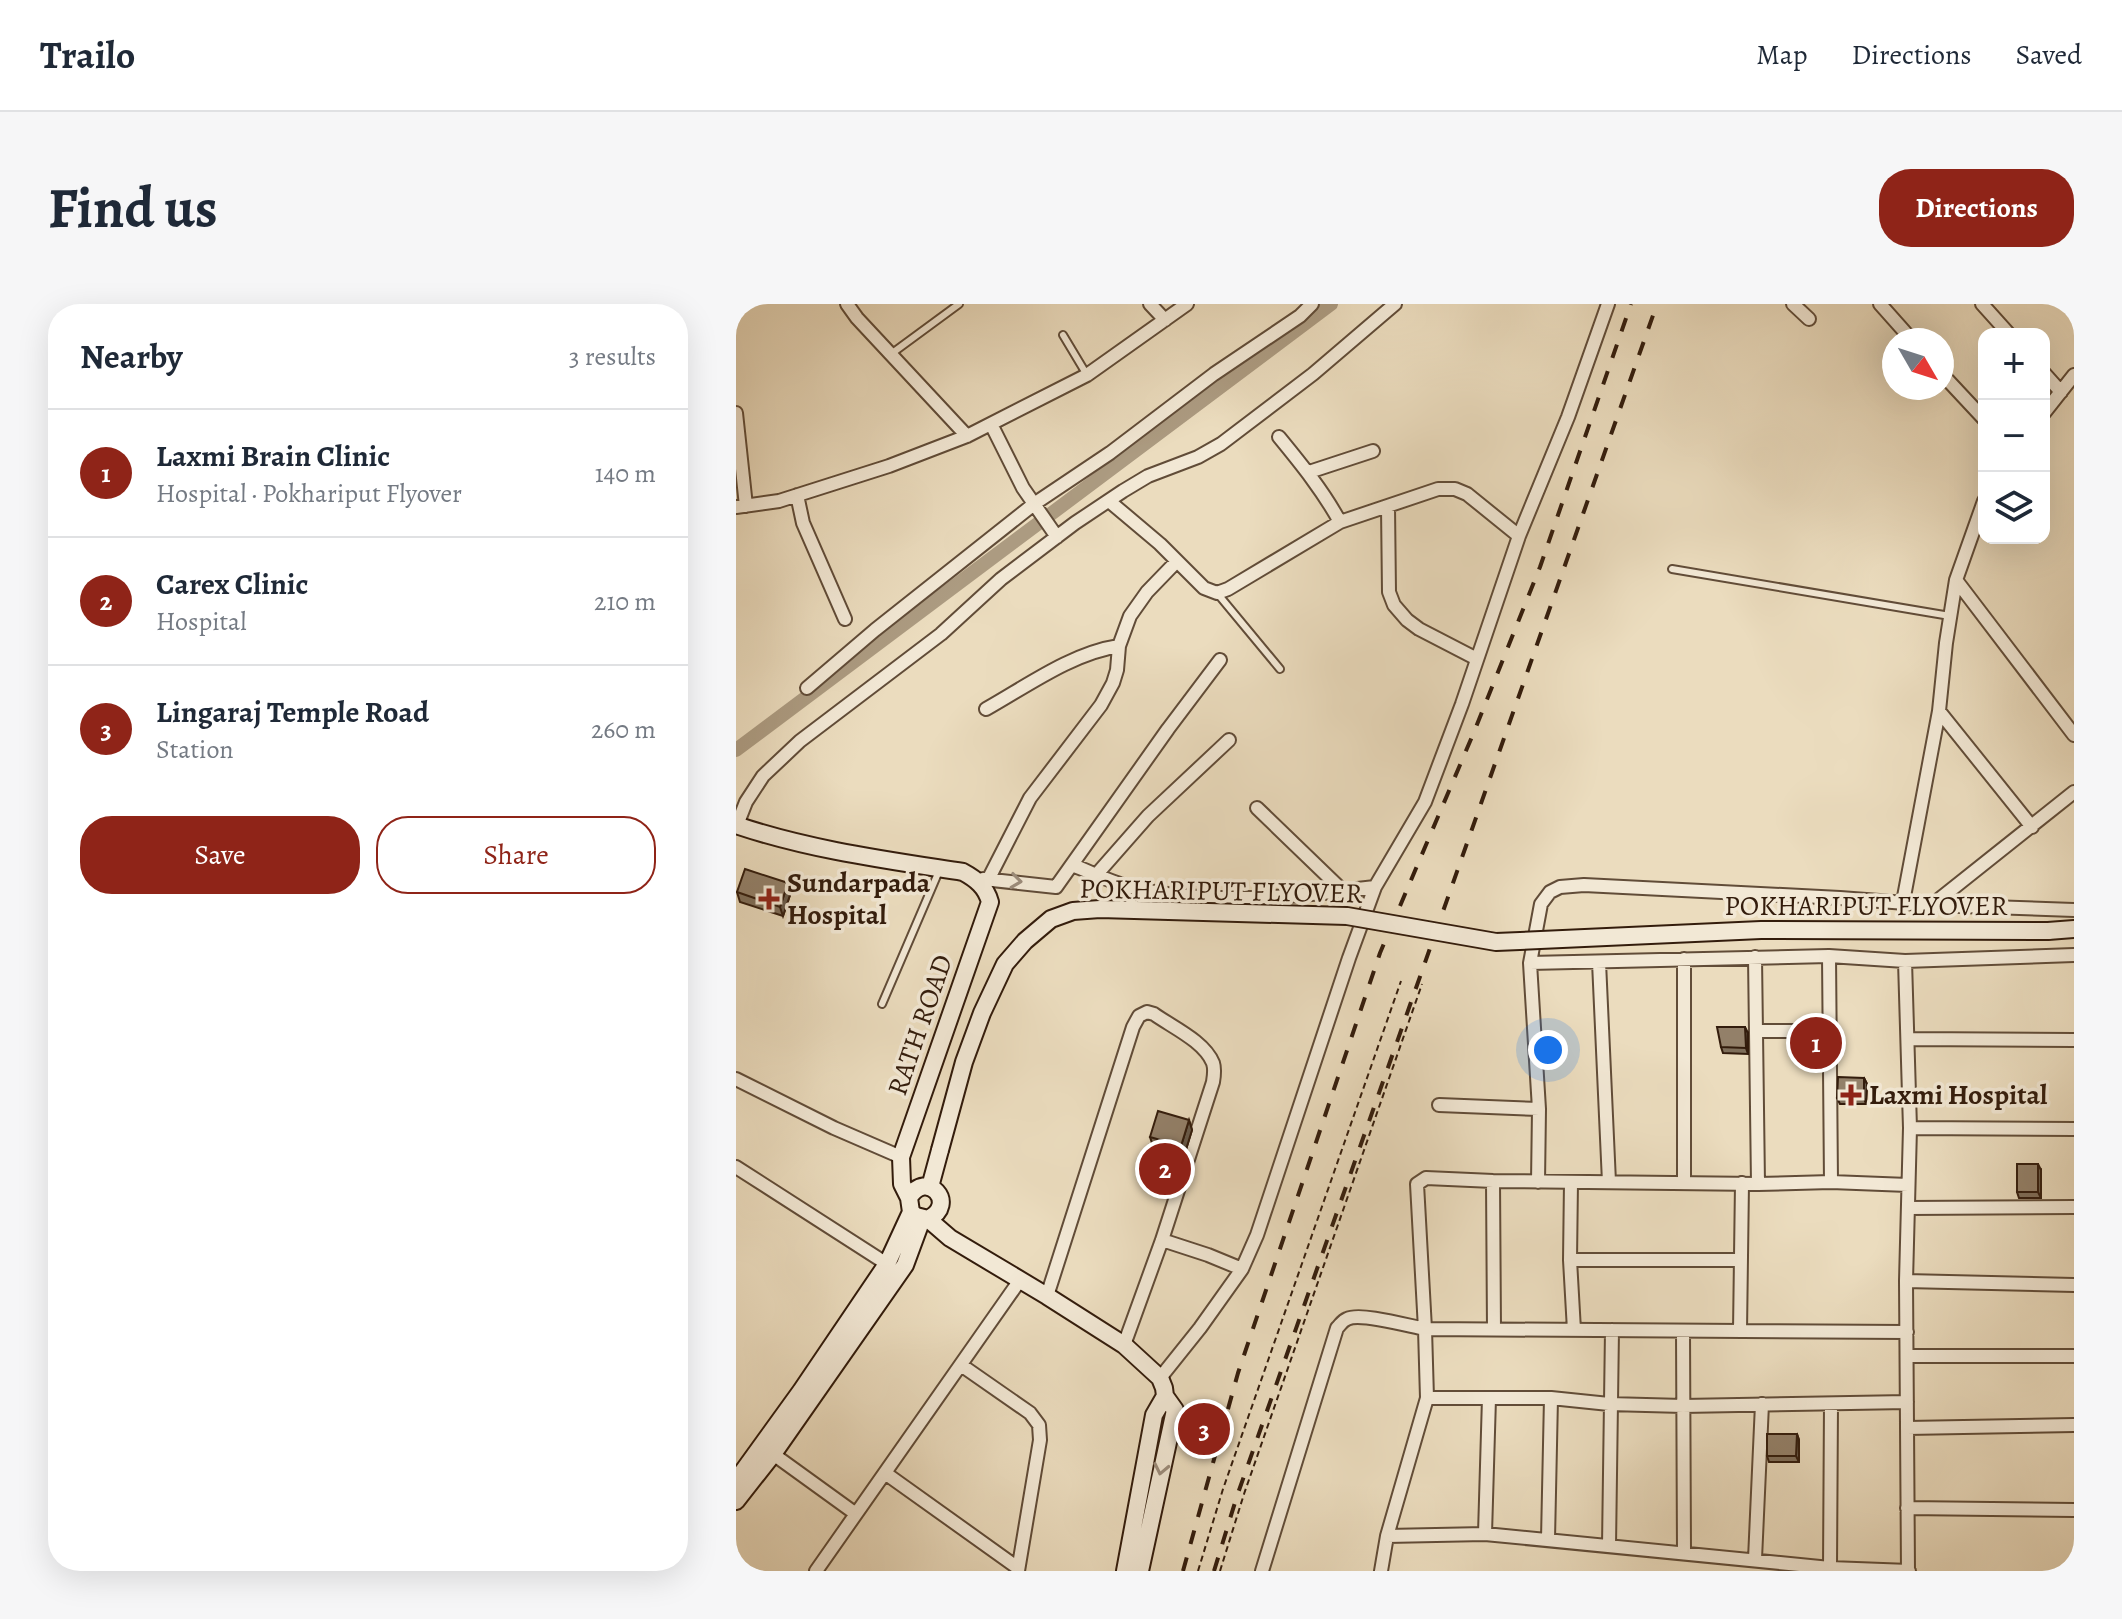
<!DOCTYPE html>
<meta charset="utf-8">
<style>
:root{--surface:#fff;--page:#f6f6f7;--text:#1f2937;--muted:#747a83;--line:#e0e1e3;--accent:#8f2418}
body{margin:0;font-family:Alegreya,serif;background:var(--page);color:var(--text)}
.controls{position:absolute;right:24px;top:24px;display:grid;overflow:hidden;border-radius:16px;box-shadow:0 8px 32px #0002}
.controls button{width:72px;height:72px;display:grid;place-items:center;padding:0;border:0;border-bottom:2px solid var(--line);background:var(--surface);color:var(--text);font:40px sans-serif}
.compass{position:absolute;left:1146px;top:24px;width:72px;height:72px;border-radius:50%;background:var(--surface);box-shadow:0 8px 32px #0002;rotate:129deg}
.you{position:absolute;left:812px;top:746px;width:28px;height:28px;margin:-20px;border:6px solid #fff;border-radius:50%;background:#1a73e8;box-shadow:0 0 0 12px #1a73e833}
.badge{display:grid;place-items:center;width:52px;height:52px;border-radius:50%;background:var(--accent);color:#fff;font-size:26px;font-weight:700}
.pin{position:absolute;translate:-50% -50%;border:4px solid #fff;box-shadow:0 2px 8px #0006}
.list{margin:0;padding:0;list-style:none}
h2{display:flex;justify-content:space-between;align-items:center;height:104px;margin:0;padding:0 32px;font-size:34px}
h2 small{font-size:26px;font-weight:400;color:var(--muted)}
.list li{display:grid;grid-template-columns:52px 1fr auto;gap:24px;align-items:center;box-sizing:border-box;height:128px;padding:0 32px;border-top:2px solid var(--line)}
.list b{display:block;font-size:30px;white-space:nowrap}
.list p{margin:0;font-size:26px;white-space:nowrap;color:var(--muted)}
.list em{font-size:26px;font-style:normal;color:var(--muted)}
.actions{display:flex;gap:16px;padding:24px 32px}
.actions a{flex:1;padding:18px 0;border:2px solid var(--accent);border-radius:32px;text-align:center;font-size:28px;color:var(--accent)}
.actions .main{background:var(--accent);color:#fff}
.icon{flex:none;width:44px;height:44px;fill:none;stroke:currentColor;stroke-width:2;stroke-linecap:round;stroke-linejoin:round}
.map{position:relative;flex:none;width:1338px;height:1267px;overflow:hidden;border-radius:32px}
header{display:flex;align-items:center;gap:48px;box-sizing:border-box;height:112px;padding:0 40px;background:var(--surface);border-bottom:2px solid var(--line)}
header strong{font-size:38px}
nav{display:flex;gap:44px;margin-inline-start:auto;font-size:28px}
.intro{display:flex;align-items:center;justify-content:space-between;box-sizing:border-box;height:192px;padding:0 48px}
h1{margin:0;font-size:56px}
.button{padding:20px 36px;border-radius:32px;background:var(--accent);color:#fff;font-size:28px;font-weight:700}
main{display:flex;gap:48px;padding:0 48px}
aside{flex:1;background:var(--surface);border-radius:32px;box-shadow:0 8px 32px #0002}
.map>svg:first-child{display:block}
</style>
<header>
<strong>Trailo</strong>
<nav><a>Map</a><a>Directions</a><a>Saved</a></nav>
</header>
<div class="intro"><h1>Find us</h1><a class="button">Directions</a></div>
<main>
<aside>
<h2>Nearby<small>3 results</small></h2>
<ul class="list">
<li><span class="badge">1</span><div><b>Laxmi Brain Clinic</b><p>Hospital · Pokhariput Flyover</p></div><em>140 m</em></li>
<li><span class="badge">2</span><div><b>Carex Clinic</b><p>Hospital</p></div><em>210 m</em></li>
<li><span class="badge">3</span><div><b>Lingaraj Temple Road</b><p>Station</p></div><em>260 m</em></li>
</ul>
<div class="actions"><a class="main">Save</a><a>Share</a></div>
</aside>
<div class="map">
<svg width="1338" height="1267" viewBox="0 0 1338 1267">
<rect width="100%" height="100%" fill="#ebdcbe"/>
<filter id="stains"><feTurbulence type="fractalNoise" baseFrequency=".0025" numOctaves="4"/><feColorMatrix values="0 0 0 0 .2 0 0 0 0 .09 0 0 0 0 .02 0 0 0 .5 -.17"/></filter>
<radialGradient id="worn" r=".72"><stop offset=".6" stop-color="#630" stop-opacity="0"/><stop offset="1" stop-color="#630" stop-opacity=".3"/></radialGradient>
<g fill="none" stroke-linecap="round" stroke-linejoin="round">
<path stroke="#ac9b81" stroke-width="14" d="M0,446L595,0"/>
<defs>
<path id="lane" d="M327,31L351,71
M155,50L223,0
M936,265L1214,312
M481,289L544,365
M146,700L203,567"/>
<path id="street" d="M111,0L121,14L231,132
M414,0L429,16
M1057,0L1073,15
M1144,0L1176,36
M1246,0L1273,30
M1308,69L1325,88
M1206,70L1248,115
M0,109L10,202
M1308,109L1338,71
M255,120L287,184L321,233
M543,133C566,161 587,187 604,218
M573,168L637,147
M61,191L67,219L109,315
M373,197L424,240L468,284L481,289L492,285L604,218L702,185H719L731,190L783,232
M0,203L43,197L153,162L231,132L351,71L451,0
M652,203L653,288L658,301L671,316L683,325L741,355
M1220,276L1338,431
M71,384L139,326L298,200L374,149L478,70L564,12L576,0
M250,405C291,382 336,349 383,342
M1203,407L1296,523
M521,504L607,587
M1,521L10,498L27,472L64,437L205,330L265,275L339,219L387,187L412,172L462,153L485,140L577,70L659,0
M336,561C355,568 374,578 394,583C474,602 558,593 639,583
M361,570L412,512L493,436
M253,574L294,494L365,401L377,379L381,366L383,342L394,312L411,288L441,257
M247,575L320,583L432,425L484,356
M1167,598L1203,407L1210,339L1220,276L1248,197
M1196,601L1338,488
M1093,652L1095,878
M1019,653L1022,880
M948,655V879
M1169,657L1174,824L1170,977L1172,1267
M863,658L873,878
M794,659L1093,652L1169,657L1338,651
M1020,727H1094
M1173,735L1338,736
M0,775L98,824L165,853
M703,801L803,805
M1174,824L1338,825
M0,863L151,960
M757,877L758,1025
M802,878L803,805L794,659L805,600L814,588L824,583L848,581L1104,594L1196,601L1338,606
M835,878L834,956L838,1026
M1172,904L1338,903
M426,936L472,951L506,965
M834,956H1005
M1170,977L1338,981
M311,992L397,723L403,712L411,708L418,710C436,723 468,737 477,759C479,765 478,772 477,778L426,936L388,1041
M947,1027L948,1248
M1004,1027L1006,879
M1171,1052H1338
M225,1061L294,1109L303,1121L304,1136L282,1267
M424,1074L464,1024L506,965L521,931L613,654L639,583L689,498L726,400L783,232L832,113L872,0
M691,1094H815L873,1100L947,1102L1171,1098
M1171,1124L1338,1121
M37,1150L120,1210
M149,1169L282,1264
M1171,1204L1338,1206
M749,1230L753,1094
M651,1232L749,1230L1094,1264L1173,1267
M812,1235L815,1094
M873,1242L876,1026
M1019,1255L1026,1100
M1094,1264L1095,1100
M80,1267L284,976
M526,1267L601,1024C605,1020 606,1017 611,1015C624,1008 673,1022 689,1025L1171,1028
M645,1267L651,1232L691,1094L689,1025L681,880L690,874L757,877L1022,880L1095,878L1172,881"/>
<path id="secondary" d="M0,521C74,546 150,556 227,568C240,575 250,583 254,598L165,853L166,880L173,894
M1312,627L1338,625
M194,883L204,846
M192,915C223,900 190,864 173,894L175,908L180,912L192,915L214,934L311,992L388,1041L424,1074L428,1084L429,1092L439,1106L404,1267
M0,1177L65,1087L151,960L175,908
M0,1197L37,1150L169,961L186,915
M389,1267L418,1111L429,1092"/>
</defs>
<use href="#lane" stroke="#614c38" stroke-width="10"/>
<use href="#street" stroke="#614c38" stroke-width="16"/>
<use href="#secondary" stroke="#331c0c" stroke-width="20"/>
<path stroke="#331c0c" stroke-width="2" stroke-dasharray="6 4" stroke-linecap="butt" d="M462,1267L487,1185L665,677
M484,1267L508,1190L686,680"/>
<use href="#lane" stroke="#f2e8d5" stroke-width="6"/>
<use href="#street" stroke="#f2e8d5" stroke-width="12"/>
<use href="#secondary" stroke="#f2e8d5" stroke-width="16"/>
<path stroke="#331c0c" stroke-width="4" stroke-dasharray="14 14" stroke-linecap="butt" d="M447,1267L502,1069L644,649L738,428L804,263L895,0
M478,1267L501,1192L921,0"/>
<defs>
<path id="secondary-bridge" d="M204,846L228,758L246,709L269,660L289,637L315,615L337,607L364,605L611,612L760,638L1025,626L1312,627"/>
</defs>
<use href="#secondary-bridge" stroke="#331c0c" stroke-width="20" stroke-linecap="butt"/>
<use href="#secondary-bridge" stroke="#f2e8d5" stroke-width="16"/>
</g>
<path fill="#7e6e5a" stroke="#331c0c" stroke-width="2" d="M52,579L55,588L47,612L4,598L1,588Z
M1012,729V750L987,749L985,743Z
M1092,737V759L1060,758L1057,752Z
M1128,774L1131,780L1130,800H1104L1101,794Z
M453,816L456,826L448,852L417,842L414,833Z
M411,847L443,852L445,858L436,881L428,878L426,871L415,867L413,861L415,854H413Z
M1305,866V894H1283L1281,888Z
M1061,1130L1063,1136V1158H1033L1031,1152Z"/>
<path fill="#675a4a" stroke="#331c0c" stroke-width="2" d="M52,579L55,588L47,612L44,603Z
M1009,723L1012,729V750L1010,744Z
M1090,731L1092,737V759L1089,753Z
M1128,774L1131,780L1130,800L1128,794Z
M453,816L456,826L448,852L445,842Z
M443,852L445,858L436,881L434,875Z
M1302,860L1305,866V894L1302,888Z
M1061,1130L1063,1136V1158L1060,1152Z"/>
<path fill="#938069" stroke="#331c0c" stroke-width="2" d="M9,565L52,579L44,603L1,588Z
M981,723H1009L1010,744L985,743Z
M1059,728L1090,731L1089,753L1057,752Z
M1102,773L1128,774V794H1101Z
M422,807L453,816L445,842L414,833Z
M413,841L443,852L434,875L426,872L428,866L413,861L417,850L411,847Z
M1281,860H1302V888H1281Z
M1031,1130H1061L1060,1152H1031Z"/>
<defs><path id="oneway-chevron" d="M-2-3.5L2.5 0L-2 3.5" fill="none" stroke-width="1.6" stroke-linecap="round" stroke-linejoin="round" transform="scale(2)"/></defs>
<g stroke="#9c8c7b">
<use href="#oneway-chevron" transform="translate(280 577) rotate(7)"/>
<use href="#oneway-chevron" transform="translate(425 1165) rotate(102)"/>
</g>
<g fill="#8f2418" stroke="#f2e8d5" stroke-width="3">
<path d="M29 583h8v8h8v8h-8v8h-8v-8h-8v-8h8z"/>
<path d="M1111 779h8v8h8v8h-8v8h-8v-8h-8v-8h8z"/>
</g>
<g text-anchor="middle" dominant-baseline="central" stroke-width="7" stroke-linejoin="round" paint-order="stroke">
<g font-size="28" font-weight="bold" fill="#331c0c" stroke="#f2e8d5" text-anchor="start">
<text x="51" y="579">Sundarpada<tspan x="51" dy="32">Hospital</tspan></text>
<text x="1133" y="791">Laxmi Hospital</text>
</g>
<g font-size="28" fill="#331c0c" stroke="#f2e8d5">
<text transform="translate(485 587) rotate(1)">POKHARIPUT FLYOVER</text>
<text x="1130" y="602">POKHARIPUT FLYOVER</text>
<text transform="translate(184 721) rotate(-71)">RATH ROAD</text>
</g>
</g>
<rect width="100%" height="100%" filter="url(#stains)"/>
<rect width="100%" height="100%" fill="url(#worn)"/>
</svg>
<div class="controls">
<button>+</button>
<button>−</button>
<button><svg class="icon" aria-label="layers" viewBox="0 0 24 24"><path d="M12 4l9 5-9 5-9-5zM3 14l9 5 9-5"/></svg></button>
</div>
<svg class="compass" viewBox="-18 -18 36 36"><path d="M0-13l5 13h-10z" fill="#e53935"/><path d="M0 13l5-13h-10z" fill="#747a83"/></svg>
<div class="you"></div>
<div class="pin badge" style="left:1080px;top:739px">1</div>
<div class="pin badge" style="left:429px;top:865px">2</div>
<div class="pin badge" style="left:468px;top:1125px">3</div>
</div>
</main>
